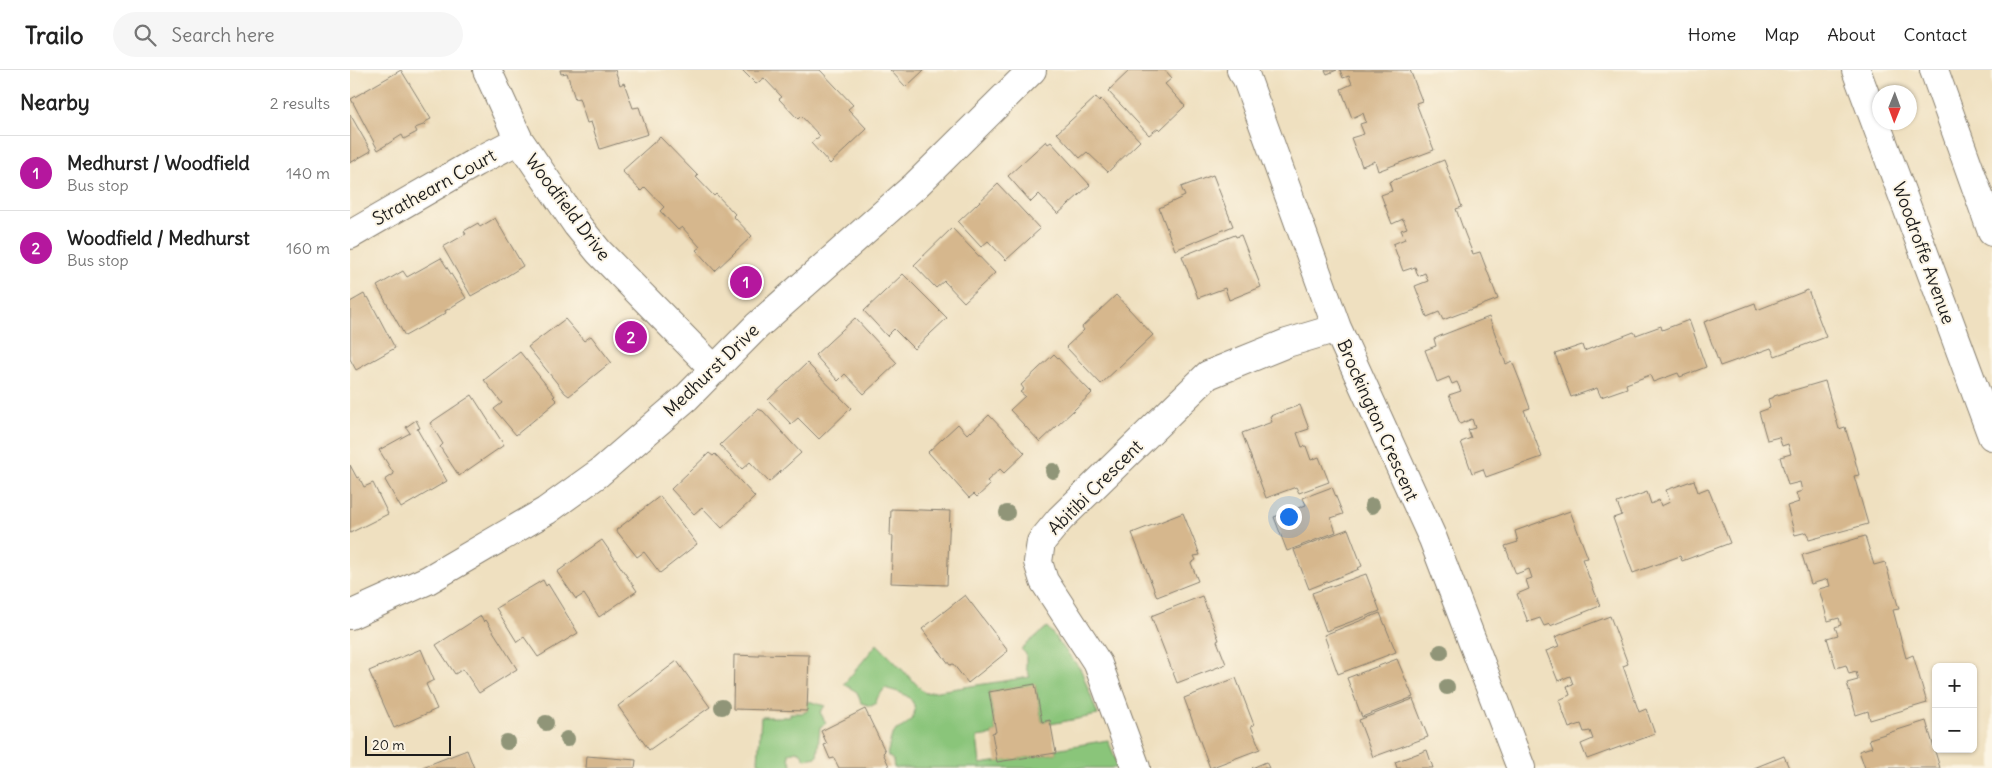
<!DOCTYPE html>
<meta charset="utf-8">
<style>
:root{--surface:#fff;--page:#f6f6f6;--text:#222;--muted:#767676;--line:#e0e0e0;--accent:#b5179e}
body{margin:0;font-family:Delius,sans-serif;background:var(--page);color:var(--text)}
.controls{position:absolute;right:15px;bottom:15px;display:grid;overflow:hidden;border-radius:8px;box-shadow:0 1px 4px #0004}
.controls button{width:45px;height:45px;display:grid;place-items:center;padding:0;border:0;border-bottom:1px solid var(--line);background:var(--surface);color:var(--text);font:25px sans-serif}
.compass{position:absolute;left:1522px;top:15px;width:45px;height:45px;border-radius:50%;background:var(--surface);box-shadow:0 1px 4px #0004;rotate:181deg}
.scale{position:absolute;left:15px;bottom:12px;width:86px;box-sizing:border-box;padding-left:5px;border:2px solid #1c1c1c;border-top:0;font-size:14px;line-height:18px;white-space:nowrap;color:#1c1c1c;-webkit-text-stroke:4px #fcf5e5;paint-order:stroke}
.you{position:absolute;left:938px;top:446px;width:18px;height:18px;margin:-12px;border:4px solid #fff;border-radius:50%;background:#1a73e8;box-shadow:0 0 0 8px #1a73e833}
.badge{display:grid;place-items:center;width:32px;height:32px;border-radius:50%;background:var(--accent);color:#fff;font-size:16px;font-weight:700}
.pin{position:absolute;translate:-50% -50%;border:2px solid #fff;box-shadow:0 1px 5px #0006}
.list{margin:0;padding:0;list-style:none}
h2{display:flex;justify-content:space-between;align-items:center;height:65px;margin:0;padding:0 20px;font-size:21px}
h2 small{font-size:16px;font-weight:400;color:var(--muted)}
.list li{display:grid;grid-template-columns:32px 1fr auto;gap:15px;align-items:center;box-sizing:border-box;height:75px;padding:0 20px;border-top:1px solid var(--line)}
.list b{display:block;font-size:19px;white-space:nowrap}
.list p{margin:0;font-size:16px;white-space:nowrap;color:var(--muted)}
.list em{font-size:16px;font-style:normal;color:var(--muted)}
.icon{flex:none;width:28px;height:28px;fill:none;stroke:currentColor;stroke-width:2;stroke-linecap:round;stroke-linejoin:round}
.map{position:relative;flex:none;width:1642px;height:698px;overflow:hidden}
header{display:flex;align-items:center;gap:30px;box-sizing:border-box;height:70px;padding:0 25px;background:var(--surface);border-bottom:1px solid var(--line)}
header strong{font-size:24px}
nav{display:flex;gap:28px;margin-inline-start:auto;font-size:18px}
.search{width:350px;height:45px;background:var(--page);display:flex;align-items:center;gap:12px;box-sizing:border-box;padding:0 18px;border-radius:28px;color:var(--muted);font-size:19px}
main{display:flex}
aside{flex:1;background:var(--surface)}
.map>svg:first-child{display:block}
</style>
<header>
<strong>Trailo</strong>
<div class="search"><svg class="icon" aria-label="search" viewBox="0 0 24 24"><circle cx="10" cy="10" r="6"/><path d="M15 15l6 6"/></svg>Search here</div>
<nav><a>Home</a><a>Map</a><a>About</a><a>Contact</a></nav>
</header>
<main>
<aside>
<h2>Nearby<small>2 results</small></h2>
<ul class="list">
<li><span class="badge">1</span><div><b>Medhurst / Woodfield</b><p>Bus stop</p></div><em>140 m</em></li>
<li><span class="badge">2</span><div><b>Woodfield / Medhurst</b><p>Bus stop</p></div><em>160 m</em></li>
</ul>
</aside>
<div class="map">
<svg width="1642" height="698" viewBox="0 0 1642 698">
<rect width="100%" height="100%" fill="#fcf5e5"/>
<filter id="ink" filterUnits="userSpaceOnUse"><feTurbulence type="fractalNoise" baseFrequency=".02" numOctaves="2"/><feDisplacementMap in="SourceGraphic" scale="10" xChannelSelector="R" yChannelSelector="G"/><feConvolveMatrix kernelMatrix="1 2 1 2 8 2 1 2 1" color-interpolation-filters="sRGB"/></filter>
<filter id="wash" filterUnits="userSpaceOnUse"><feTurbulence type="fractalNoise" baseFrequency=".0096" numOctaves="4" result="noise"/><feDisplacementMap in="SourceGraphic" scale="20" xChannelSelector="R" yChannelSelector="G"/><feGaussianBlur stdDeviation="1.12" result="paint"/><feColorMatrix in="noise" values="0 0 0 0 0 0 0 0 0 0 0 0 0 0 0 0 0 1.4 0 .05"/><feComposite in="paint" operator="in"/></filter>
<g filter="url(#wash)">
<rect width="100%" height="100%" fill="#efe0c0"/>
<path fill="#8ac57a" stroke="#53704b" d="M697,557L731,600L748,645L701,654L700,650L692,652L685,615L639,622L646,662L642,663V665L627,667L630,694L706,683L705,679L758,670L769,698H544L543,690L537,685L541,668L546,660C560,655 573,640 558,627C552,622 543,621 535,618L525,631L527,633L521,636L511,633L507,622L494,614L527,574L575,623L680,607L676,598V584L671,579Z
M458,631L475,636L470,642L476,653L470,657L467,687L455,689L451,683L447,681L439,683V688L443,698H420L408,692L411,647H440V643H453L457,641Z"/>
<g id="blocks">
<path fill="#d6b78d" d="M51,0L81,49L75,52L76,54L65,58L67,62L54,69L52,65L28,80L1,29Z
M210,0H265L270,15L274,13L283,38L289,37L298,64L250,79L241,52L237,53L229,28L225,29L217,3L211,4Z
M392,0H470L503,35L498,39L517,59L480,94L461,73L470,66L451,46L448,49L429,29L432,27L414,8L406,14Z
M540,0H574L556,17Z
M780,0H815L822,8L815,14L835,36L810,60L808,58L799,65L758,21Z
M975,0H987L977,4Z
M990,0H1060L1072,31L1066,33L1084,80L1028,101L1025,91L1012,96L1001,68L1014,64L1010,54L1016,52L1013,43L1002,48L991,19L1002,14L999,6L993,8Z
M746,27L749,31L751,29L790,71L758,102L737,82L730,88L707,63Z
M0,44L21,81L0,93Z
M310,67L348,106L346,107L364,126L366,124L385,144L383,146L402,166L365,201L346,180L350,177L332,157L328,160L310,141L314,137L295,117L291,121L272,101Z
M696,71L698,74L701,72L740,115L708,144L689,124L681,132L658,106Z
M1094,90L1112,137L1106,139L1115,164L1123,184L1130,182L1148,229L1093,250L1089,242L1077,247L1065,216L1078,211L1075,203L1068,206L1065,197L1053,201L1043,174L1055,169L1051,160L1057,158L1053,149L1042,154L1031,125L1042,121L1039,112Z
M863,105L883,156L825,180L809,138L835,126L831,117Z
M648,114L690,159L656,190L638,171L631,177L608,152Z
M145,148L173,196L146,213V212L121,226L93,177L116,164L114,161L128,153L130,157Z
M602,158L645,203L614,232L594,211L586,218L564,195Z
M885,165L886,167L891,165L911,217L879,230L875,218L848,228L832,186Z
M91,188L116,228L95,241L96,243L55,266L27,216L53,201L57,207Z
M553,204L597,248L564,279L544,259L537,266L514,241Z
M1458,220L1476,267L1425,286L1421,278L1370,296L1354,252L1405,233L1407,240Z
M14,224L16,228L18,227L45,278L6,300L0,289V232Z
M766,225L803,265L751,314L716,277L734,260L732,257Z
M1139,247L1156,294L1162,291L1172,316L1180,338L1174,340L1192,387L1136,407L1133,399L1122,403L1111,372L1121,368L1118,360L1125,358L1122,349L1110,354L1099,325L1111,321L1107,312L1102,314L1099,307L1087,312L1075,280L1086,276L1084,269L1090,266Z
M505,248L547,293L514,324L495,304L488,311L465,285Z
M215,249L234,271L241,266L261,292L219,326L215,323L178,277Z
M1339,250L1356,297L1330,307L1328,303L1303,312L1300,305L1276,314L1277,318L1251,327L1247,318L1221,327L1205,284L1232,275L1234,281L1284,262L1286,265L1311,256L1312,260Z
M170,282L205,326L203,327L207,331L166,365L144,339L152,333L134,310Z
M704,284L742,323L690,372L660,340L675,326L670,322L674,319L671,315Z
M457,293L501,338L469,369L448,348L441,354L418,330Z
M1475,311L1489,359L1495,357L1503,383L1509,405L1504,406L1518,454L1459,470L1457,462L1445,465L1437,436L1449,432L1446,423L1452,421L1450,412L1438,415L1430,387L1441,384L1438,374L1432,376L1429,367L1417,370L1409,342L1420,338L1418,329L1424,327V326Z
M122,325L154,375L109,406L90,377L93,374L80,353Z
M950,335L959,359L947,363L952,377L956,376L961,390L969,387L979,412L949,423L946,417L916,428L892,363L922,352L920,346Z
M408,339L413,341L451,383L419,412L400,392L392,399L370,375Z
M639,345L675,383L654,403L650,399L637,411L640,415L627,427L624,424L619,428L578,382L608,354L617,364L620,361L621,362Z
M66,350L70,358L67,359L97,411L51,438L35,410L44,404L29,380L60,363L56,357Z
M359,383L363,386L365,384L405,427L372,458L352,437L344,444L321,419Z
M0,395L7,408L9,407L14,417L23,413L38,444L0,463Z
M1344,410L1348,422L1358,418L1380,473L1332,491L1330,486L1283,503L1263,448L1272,445L1267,433L1297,422L1301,434L1309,430L1311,436L1320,432L1316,420Z
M982,417L993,444L981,448L986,462L937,481L924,447L956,435L953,428Z
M310,426L347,474L310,503L294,482L287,487L266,460Z
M541,439L600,441L597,515L541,513L543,466H540Z
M1220,441L1238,488L1232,489L1250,536L1200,556V554L1194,556L1190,548L1178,552L1167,524L1179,519L1176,510L1182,508L1179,499L1166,504L1155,476L1168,472L1165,461Z
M833,443L850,485L844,486L846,490L841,493L848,511L807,527L782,463Z
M998,459L1012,496L1008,498L1009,499L959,519L944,480Z
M1515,466L1524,495L1535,492L1549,539L1543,540L1556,588L1563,585L1577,633L1520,650L1518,641L1506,645L1497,613L1508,610L1506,602L1499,604L1496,595L1486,598L1477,568L1488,565L1485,557L1491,555L1489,548L1478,551L1469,519L1480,516L1478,509L1461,514L1452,485Z
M252,470L287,521L249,547L234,524L226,529L207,502Z
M1016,504L1030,541L976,561L962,523Z
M193,510L196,516L198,514L228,563L188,587L174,567L167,572L146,538Z
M615,525L658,581L618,613L603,594L600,595L572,559Z
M852,526L869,570L867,571L876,594L827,613L801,546Z
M1030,543L1046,582L988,604L974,565Z
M131,546L134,552L136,550L167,599L129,623L113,599L105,604L86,575Z
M1260,546L1278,594L1273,596L1289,642L1296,639L1305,664L1237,689L1231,674L1243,669L1240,661L1234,662L1231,654L1219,658L1209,630L1220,625L1217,616L1223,614L1220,606L1208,611L1196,581L1209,576L1205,567Z
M71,579L84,610L76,614L87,639L44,658L19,601Z
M408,584L459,585L457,641L383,639L384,585L408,586Z
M1047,589L1063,627L1012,647L997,608Z
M327,591L360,637L299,680L268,636Z
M886,608L904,655L901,656L910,679L860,698L834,628Z
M685,614L692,652L700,650L706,683L647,692L642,663L646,662L639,622Z
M1063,629L1078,667L1023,687L1009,650Z
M515,639L535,681L533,683L540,698H489L484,688L480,689L474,675L477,674L471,661Z
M1576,651L1590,698H1515L1509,681L1522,677L1519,669Z
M117,680L124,698H70Z
M1077,680L1083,698H1047L1045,692Z
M237,686L286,690L285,698H236Z
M1434,686L1439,698H1404Z
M916,692L919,698H902Z"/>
</g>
</g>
<g filter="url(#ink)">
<use href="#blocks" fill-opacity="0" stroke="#867e6e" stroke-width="1"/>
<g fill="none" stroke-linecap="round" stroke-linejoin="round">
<defs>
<path id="minor" d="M137,0L169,70L227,155L249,182L365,300
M891,0L896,7L987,258L1083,469L1171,698
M0,165L126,92L169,70
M0,545L78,510L196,441L249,403L336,328L407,256L566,115L682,0
M786,698L748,594L694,511L688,492L691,472L710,449L858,305L937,273L987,258"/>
<path id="major" d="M1506,0L1642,366
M1584,0L1642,162"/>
</defs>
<use href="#minor" stroke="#867e6e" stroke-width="30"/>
<use href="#major" stroke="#867e6e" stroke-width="30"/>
<use href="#minor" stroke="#fff" stroke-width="28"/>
<use href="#major" stroke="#fff" stroke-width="28"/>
</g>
<g fill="#909578">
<circle cx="703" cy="401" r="8"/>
<circle cx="1022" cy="436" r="8"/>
<circle cx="657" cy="443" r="8"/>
<circle cx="1091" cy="582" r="8"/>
<circle cx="1097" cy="617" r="8"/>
<circle cx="372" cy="637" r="8"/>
<circle cx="196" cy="653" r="8"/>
<circle cx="217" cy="669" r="8"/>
<circle cx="157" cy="672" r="8"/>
</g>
</g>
<g text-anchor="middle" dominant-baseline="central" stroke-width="4" stroke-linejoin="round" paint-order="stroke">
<g font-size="18" fill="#1c1c1c" stroke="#fcf5e5">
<text transform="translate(84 117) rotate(-29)">Strathearn Court</text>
<text transform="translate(218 137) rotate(53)">Woodfield Drive</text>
<text transform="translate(1574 183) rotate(70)">Woodroffe Avenue</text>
<text transform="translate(361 300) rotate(-44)">Medhurst Drive</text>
<text transform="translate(1028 350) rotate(66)">Brockington Crescent</text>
<text transform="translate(745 417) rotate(-45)">Abitibi Crescent</text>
</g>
</g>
</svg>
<div class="controls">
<button>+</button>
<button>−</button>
</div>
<svg class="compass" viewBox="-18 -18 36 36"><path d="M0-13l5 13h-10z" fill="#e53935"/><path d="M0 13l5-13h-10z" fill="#767676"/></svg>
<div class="scale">20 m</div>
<div class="you"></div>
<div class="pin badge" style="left:396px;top:212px">1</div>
<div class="pin badge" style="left:281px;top:267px">2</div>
</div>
</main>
